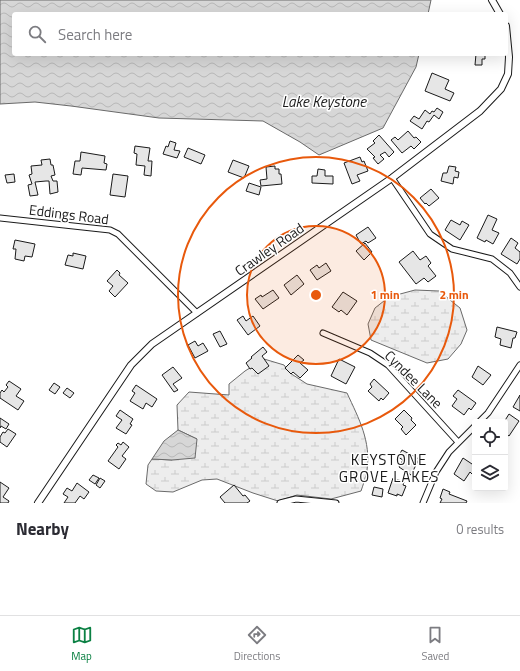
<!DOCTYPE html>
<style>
:root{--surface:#fff;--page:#f7f7f7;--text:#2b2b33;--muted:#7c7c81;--line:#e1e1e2;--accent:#0b8043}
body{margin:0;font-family:"Titillium Web",sans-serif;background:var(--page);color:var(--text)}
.controls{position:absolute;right:12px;bottom:12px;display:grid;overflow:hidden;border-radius:4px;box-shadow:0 4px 16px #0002}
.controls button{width:36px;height:36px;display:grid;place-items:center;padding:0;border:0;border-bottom:1px solid var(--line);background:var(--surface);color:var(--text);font:20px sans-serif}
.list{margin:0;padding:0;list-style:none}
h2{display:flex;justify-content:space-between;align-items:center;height:52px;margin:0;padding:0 16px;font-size:17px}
h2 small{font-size:13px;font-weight:400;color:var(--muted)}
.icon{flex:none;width:22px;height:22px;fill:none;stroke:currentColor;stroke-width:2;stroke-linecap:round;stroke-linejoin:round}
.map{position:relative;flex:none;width:520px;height:503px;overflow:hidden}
.search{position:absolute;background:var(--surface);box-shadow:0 4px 16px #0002;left:12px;right:12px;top:12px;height:44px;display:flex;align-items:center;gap:10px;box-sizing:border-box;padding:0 14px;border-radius:4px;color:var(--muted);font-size:15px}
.sheet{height:112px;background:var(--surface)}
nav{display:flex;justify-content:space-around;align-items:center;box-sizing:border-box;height:56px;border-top:1px solid var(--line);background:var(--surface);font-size:11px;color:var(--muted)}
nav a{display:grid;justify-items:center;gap:2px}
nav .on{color:var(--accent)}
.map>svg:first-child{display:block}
</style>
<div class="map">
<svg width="520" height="503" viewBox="0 0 520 503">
<defs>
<pattern id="wetland-marsh" width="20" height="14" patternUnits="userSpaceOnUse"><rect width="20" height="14" fill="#ededed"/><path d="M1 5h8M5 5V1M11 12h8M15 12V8" fill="none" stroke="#cbcbcb"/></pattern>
<pattern id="water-waves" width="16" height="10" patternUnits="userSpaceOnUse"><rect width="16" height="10" fill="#d7d7d7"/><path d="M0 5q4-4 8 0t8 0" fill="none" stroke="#b8b8b8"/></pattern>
</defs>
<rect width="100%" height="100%" fill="#fff"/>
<path fill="url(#wetland-marsh)" stroke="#6a6a6a" d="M415,290L439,291L460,308L467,330L461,344L448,359L427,363L371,340L368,324L375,308L389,297Z
M264,359L284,365L290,373L307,384L347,393C359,419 371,441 367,470C366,477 363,485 361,491L331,499L297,495L278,501L253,493L217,479L202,480L173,492L156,491L146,484L148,465L152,459L172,460L197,439L178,430L177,405L189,392L229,395V384L245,371Z"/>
<path fill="url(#water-waves)" stroke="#6a6a6a" d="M0,0H431L428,14H14V54H419L416,67L383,128L319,155L300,142L263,121L159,118L71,106L35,102L0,104Z
M178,430L197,439L195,458L172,460L152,459L164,441Z"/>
<path fill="#e6e6e6" stroke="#1a1a1a" d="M476,54H485V59H482V65H475Z
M432,73L449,80L445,89L454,93L450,101L425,91Z
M437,108L443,112L439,119L434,115L429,122L427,121L422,129L410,121L414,116L419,119L425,110L430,114L432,111L434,112Z
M408,131L414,138L416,137L421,142L414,149L411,146L402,153L391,140L395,137L398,140Z
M379,135L394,152L389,157L385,152L380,155L384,159L378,164L373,158L375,157L367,149L375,143L373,141Z
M170,141L176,143L174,150L180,151L177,158L163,154L166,146L168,147Z
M135,146L150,148L148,161H152L151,176L144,175L145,166L136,165L137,154L134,153Z
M188,148L205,155L201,164L184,157Z
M81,152L105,156L104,163L107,164L106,170L82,168L81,175L73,174L75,161H80Z
M360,157L362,162L364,161L368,171L357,175L360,181L352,184L344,163Z
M50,159L51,165H53L55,175L51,176L53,181H57L58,192L50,194L49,181H46L35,182L38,195L30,196L28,185L32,184L29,175L32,174L31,166L42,165L41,160Z
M233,160L249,166L244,178L228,172Z
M275,166V169H279V174H281L282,184L261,186L260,180L267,179L266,167Z
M449,166L456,167L455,171L459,172L458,178L454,177L453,184L441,181L443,173H447Z
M318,169L325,170V176H333V184L312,183V176H317Z
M14,174L15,182L7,183L5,175Z
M113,174L128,176L125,197L110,195Z
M249,183L261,187L259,195L246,191Z
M431,189L439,198L429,206L426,203L425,204L420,198Z
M488,215L497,219L492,230L499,233L493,244L486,240L485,242L477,238Z
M451,220L460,225L462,221L469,225L460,240L445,230Z
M368,227L376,238L368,243L366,241L361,244L356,235Z
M511,238L518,243L515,248L520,252V259L517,264L501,254Z
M15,240L35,244L32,257L25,256L24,261L15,259L16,249H13Z
M365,243L372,252L364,260L356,251Z
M413,251L420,260L426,256L431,263L428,266L436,276L428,282L424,278L416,284L399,262Z
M73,253L86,256L83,269L65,265L68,255L73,256Z
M326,263L331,271L317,280L310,270L317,265L319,268Z
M117,270L120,273L119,275L128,283L115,297L109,291L113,286L107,281Z
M297,275L304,284L291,295L284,285Z
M273,290L279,298L263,309L255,299L261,295L262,297Z
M343,292L357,301L347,315L341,310L339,312L332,307Z
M243,316L246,321L253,316L260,326L248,335L237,320Z
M497,327L517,332L515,338H513L511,348L500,345L501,339L495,337Z
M220,331L227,344L220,347L213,334Z
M195,341L198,346L203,343L208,351L195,358L188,345Z
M263,347L267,352L262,356L269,366L258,374L252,368L250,369L246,363L252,358L251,357Z
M298,355L304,360L300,363L308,370L300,378L293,372L291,374L285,368Z
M339,359L355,367L346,384L331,376Z
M478,366L491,375L483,385L472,377Z
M173,367L182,378L173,384L178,390L174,392L162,375Z
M374,379L389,393L383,400L381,398L379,401L368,391L372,387L370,384Z
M9,381L21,389L16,396L24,401L18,410L0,398V393L2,390L4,392L8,387L6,385Z
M54,383L60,387L55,394L49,390Z
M136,385L157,399L152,407L146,403L143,409L130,401L135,393L132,391Z
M67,388L74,393L70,398L63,393Z
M458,390L476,403L471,410L469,408L464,415L452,406L457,399L453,396Z
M520,395V411L513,407Z
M120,410L133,419L130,424L132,425L126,434L116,428L122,420L116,416Z
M404,410L412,418L411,420L416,425L406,435L401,429L403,427L395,419Z
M509,414L519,421L509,436L505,433L504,422Z
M0,418L9,424L6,429L1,426L0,428Z
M8,429L16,434L7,447L0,442V437L3,432L5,433Z
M123,442L129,447L122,456L126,459L119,469L108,461L118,447L116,445L118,443L121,445Z
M402,450L419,459L411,475L399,467L403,460L398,457Z
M463,458L475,466V473L473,475L470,472L464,481L454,474Z
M93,475L99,478L95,484L89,480Z
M100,478L105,481L100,488L96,485Z
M393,478L404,482L403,485L406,486L402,496L397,494V496L388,493Z
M0,482L9,488L3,497L9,501L8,503H0Z
M77,483L89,492L84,499L80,496L75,503H64L68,497L63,494L67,488L72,491Z
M234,485L243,496L245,495L250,501L247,503H225L220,497Z
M374,487L383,489L382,497L372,495Z
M443,489L450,492L449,494L467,501L466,503H440L442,499L440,498Z"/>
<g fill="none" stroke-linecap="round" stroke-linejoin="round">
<defs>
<path id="minor" d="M392,178L430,234L452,249L492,259L510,273L520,287
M0,218L110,230L118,234L197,313
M323,333L370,353L388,365L458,442
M479,422L488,413L520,365
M280,503L296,499L336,503
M423,503L436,472L449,452L475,426"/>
<path id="tertiary" d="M492,0L500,14
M38,503L131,365L152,344L392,178L480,111L501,89L508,74L509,57L506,26"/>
</defs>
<use href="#minor" stroke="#1a1a1a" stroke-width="7"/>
<use href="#tertiary" stroke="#1a1a1a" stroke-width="8"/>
<use href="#minor" stroke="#fff" stroke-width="5"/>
<use href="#tertiary" stroke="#fff" stroke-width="6"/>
</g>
<circle cx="316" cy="295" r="69" fill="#e8590c" fill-opacity=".12"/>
<g fill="none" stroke="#e8590c" stroke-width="2">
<circle cx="316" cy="295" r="69"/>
<circle cx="316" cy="295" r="138"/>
</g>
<g text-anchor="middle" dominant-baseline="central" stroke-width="3" stroke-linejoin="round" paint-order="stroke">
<g font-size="14" fill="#1a1a1a" stroke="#fff">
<text transform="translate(69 214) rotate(7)">Eddings Road</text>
<text transform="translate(269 249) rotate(-35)">Crawley Road</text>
<text transform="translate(414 379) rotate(45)">Cyndee Lane</text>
</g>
<g font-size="15" font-style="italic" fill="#1a1a1a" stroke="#fff">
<text x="324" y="101">Lake Keystone</text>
</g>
<g font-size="15" letter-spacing="1" fill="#1a1a1a" stroke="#fff">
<text x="389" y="459">KEYSTONE<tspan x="389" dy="17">GROVE LAKES</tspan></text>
</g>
</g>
<circle cx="316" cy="295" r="6" fill="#e8590c" stroke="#fff" stroke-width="2"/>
<g font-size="12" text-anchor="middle" font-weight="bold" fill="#e8590c" stroke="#fff" stroke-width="3" stroke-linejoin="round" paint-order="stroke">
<text x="385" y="299">1 min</text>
<text x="454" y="299">2 min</text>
</g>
</svg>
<div class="controls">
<button><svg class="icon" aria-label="locate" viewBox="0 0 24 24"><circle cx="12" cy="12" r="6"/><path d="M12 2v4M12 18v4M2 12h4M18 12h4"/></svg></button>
<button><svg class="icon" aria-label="layers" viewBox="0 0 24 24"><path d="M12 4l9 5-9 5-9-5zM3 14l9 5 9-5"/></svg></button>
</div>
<div class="search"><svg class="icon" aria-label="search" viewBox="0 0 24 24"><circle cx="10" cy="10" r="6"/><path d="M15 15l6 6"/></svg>Search here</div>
</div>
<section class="sheet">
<h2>Nearby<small>0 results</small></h2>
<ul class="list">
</ul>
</section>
<nav>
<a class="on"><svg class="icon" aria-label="map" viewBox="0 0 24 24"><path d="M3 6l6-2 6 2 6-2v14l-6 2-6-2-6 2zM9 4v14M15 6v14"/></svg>Map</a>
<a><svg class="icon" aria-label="directions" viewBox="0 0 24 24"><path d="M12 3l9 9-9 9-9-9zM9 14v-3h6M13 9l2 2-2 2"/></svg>Directions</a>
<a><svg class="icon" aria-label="saved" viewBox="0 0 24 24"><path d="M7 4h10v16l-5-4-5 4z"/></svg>Saved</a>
</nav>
